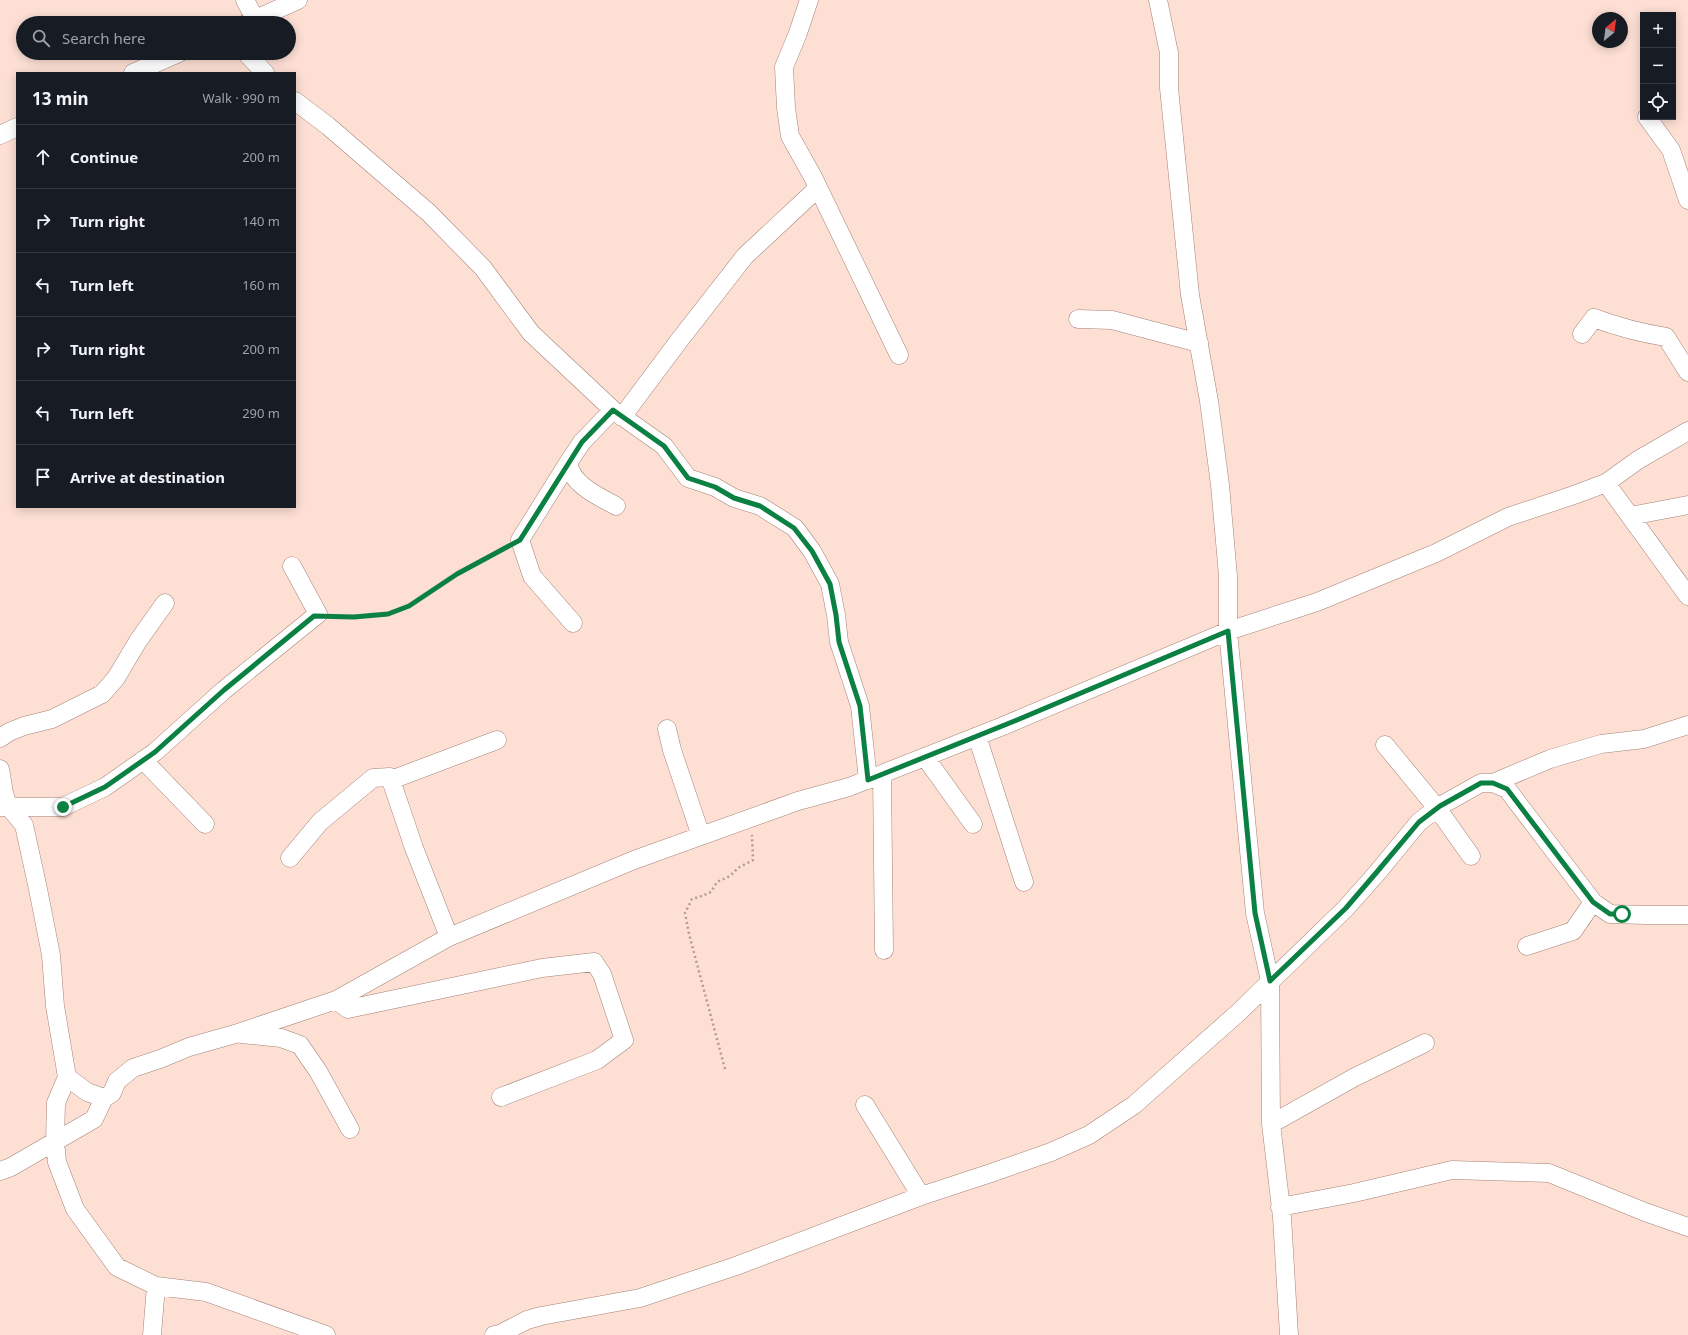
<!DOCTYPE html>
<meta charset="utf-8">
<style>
:root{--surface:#171b24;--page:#20242c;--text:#f1f3f6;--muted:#9ea1a6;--line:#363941}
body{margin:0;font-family:"Noto Sans",sans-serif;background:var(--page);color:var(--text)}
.controls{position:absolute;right:12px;top:12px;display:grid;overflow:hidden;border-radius:0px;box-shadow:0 2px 10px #0003}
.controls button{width:36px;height:36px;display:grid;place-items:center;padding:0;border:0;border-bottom:1px solid var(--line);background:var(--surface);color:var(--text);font:20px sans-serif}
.compass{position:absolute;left:1592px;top:12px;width:36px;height:36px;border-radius:50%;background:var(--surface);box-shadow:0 2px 10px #0003;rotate:29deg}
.stop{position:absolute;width:12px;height:12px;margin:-9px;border:3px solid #0b8043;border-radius:50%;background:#fff}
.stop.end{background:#0b8043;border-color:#fff;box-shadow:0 1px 4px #0008}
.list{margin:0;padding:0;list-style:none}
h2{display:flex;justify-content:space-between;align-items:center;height:52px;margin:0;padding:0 16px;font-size:17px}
h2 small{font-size:13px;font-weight:400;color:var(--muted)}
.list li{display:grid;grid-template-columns:26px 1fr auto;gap:12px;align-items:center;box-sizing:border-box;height:64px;padding:0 16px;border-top:1px solid var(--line)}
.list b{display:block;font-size:15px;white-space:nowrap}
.list em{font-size:13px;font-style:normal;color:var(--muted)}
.icon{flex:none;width:22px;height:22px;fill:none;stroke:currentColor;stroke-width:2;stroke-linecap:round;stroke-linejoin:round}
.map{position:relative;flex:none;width:1688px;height:1335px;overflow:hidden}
.search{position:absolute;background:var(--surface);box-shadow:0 2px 10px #0003;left:16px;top:16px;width:280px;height:44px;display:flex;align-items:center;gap:10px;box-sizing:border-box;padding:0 14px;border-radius:22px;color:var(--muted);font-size:15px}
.panel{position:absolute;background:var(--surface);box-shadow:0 2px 10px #0003;left:16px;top:72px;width:280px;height:436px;border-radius:0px}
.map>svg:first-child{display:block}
</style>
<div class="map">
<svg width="1688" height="1335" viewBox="0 0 1688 1335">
<rect width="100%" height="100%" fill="#fddfd4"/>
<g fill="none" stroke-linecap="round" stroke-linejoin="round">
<defs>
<path id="minor" d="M245,0L255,19
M809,0L798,33L784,67L786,108L790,136L813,177L899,355
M1158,0L1169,53V88L1190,295L1209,401L1220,485L1228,576V631L1255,913L1270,981L1271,1124L1282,1217L1289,1335
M247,23L298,0
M246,53L265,73
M133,73L179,53
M295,101L328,126L429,213L483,268L531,333L613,410L664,446L688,478L715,487L734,498L760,506L795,528L812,551L830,584L836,615L839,642L860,706L868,780
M1647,117L1671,150L1688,200
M0,135L17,127
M1078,319L1112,320L1199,343
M1582,334L1594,318C1618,327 1641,333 1666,337L1688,372
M613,410L582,442L568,463C572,485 598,496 616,506
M622,417L678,342L745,256L818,188
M568,463L520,540L532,576L573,623
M1606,483L1688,596
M1630,516L1688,505
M667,729L672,750L701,836
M977,736L1024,882
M0,738L9,732L24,726L52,719L102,694L116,678L138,641L165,603
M1385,745L1437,808L1471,856
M925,757L973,824
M143,760L205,824
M0,769L4,793L8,806L24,825L38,889L51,955L55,1006L67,1077L87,1092L104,1098
M882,774L884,950
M391,780L497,740
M1493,783L1550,759L1601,744L1644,739L1688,725
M0,807H63L105,787L155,752L224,690L318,614L292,566
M290,858L320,822L373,778L390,777L414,848L449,937
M1527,946L1573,931L1593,902
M336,1000L348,1009L542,968L594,962L602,974L624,1040L597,1060L501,1097
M241,1034L281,1038L300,1045L318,1071L350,1129
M67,1077L56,1103L55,1141L57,1162L75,1209L117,1267L156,1286L206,1292L326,1335
M865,1105L921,1196
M1271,1124L1355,1077L1425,1043
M0,1171L11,1167L94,1119L104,1098L112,1093L117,1081L133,1068L160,1059L189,1047L235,1034L336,1000L449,937L634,860L798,801L849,787L1003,726L1228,631L1317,602L1436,553L1508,517L1574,495L1606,483L1638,460L1688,431
M1280,1207L1354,1193L1452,1170L1549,1173L1645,1212L1688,1227
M152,1335L156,1286
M494,1335H498L527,1320L541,1316L640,1298L736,1266L921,1196L991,1173L1051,1152L1089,1135L1134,1105L1239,1012L1346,908L1377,873L1419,822L1440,806L1481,783H1493L1507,789L1593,902L1610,914L1646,915H1688"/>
</defs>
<use href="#minor" stroke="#a58377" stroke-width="19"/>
<path stroke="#b39b92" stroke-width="2.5" stroke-dasharray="2 3" stroke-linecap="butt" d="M335,617L388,614L409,606L457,574L506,548
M725,1069L689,934L685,913L692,899L702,896L711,892L717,882L730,876L738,868L753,860L752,835"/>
<use href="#minor" stroke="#fff" stroke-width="18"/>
</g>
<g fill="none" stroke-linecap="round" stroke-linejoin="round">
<path stroke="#0b8043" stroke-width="5" d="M63,807L105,787L155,752L224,690L314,616L354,617L388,614L409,606L457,574L520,540L582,442L613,410L664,446L688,478L715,487L734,498L760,506L794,528L812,551L830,584L836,615L839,642L860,706L868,780L1017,720L1228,631L1255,913L1270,981L1346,908L1376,873L1419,822L1440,806L1481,783H1493L1507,789L1593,902L1610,914H1622"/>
</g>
</svg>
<div class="controls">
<button>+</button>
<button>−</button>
<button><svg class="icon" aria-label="locate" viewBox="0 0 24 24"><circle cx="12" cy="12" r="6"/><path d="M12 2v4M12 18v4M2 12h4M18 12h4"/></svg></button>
</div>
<svg class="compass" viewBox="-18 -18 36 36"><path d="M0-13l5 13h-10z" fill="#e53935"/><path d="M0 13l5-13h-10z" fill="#9ea1a6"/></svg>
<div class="stop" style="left:1622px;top:914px"></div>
<div class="stop end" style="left:63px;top:807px"></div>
<div class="search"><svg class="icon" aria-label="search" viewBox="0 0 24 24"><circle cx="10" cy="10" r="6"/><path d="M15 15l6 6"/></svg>Search here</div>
<section class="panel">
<h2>13 min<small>Walk · 990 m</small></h2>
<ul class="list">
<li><svg class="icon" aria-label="ahead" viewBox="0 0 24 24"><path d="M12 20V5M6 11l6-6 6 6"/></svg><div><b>Continue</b></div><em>200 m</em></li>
<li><svg class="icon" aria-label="right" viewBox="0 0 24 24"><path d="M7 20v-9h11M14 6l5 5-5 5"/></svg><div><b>Turn right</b></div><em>140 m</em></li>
<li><svg class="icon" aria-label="left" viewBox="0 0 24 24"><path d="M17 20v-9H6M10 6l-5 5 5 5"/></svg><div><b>Turn left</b></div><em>160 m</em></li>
<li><svg class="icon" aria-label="right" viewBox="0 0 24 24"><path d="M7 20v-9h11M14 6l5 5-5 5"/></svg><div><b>Turn right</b></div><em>200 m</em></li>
<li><svg class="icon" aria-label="left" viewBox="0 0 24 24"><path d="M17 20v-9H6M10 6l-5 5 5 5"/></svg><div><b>Turn left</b></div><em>290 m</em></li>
<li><svg class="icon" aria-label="arrive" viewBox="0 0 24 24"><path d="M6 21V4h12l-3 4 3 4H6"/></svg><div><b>Arrive at destination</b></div></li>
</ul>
</section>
</div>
